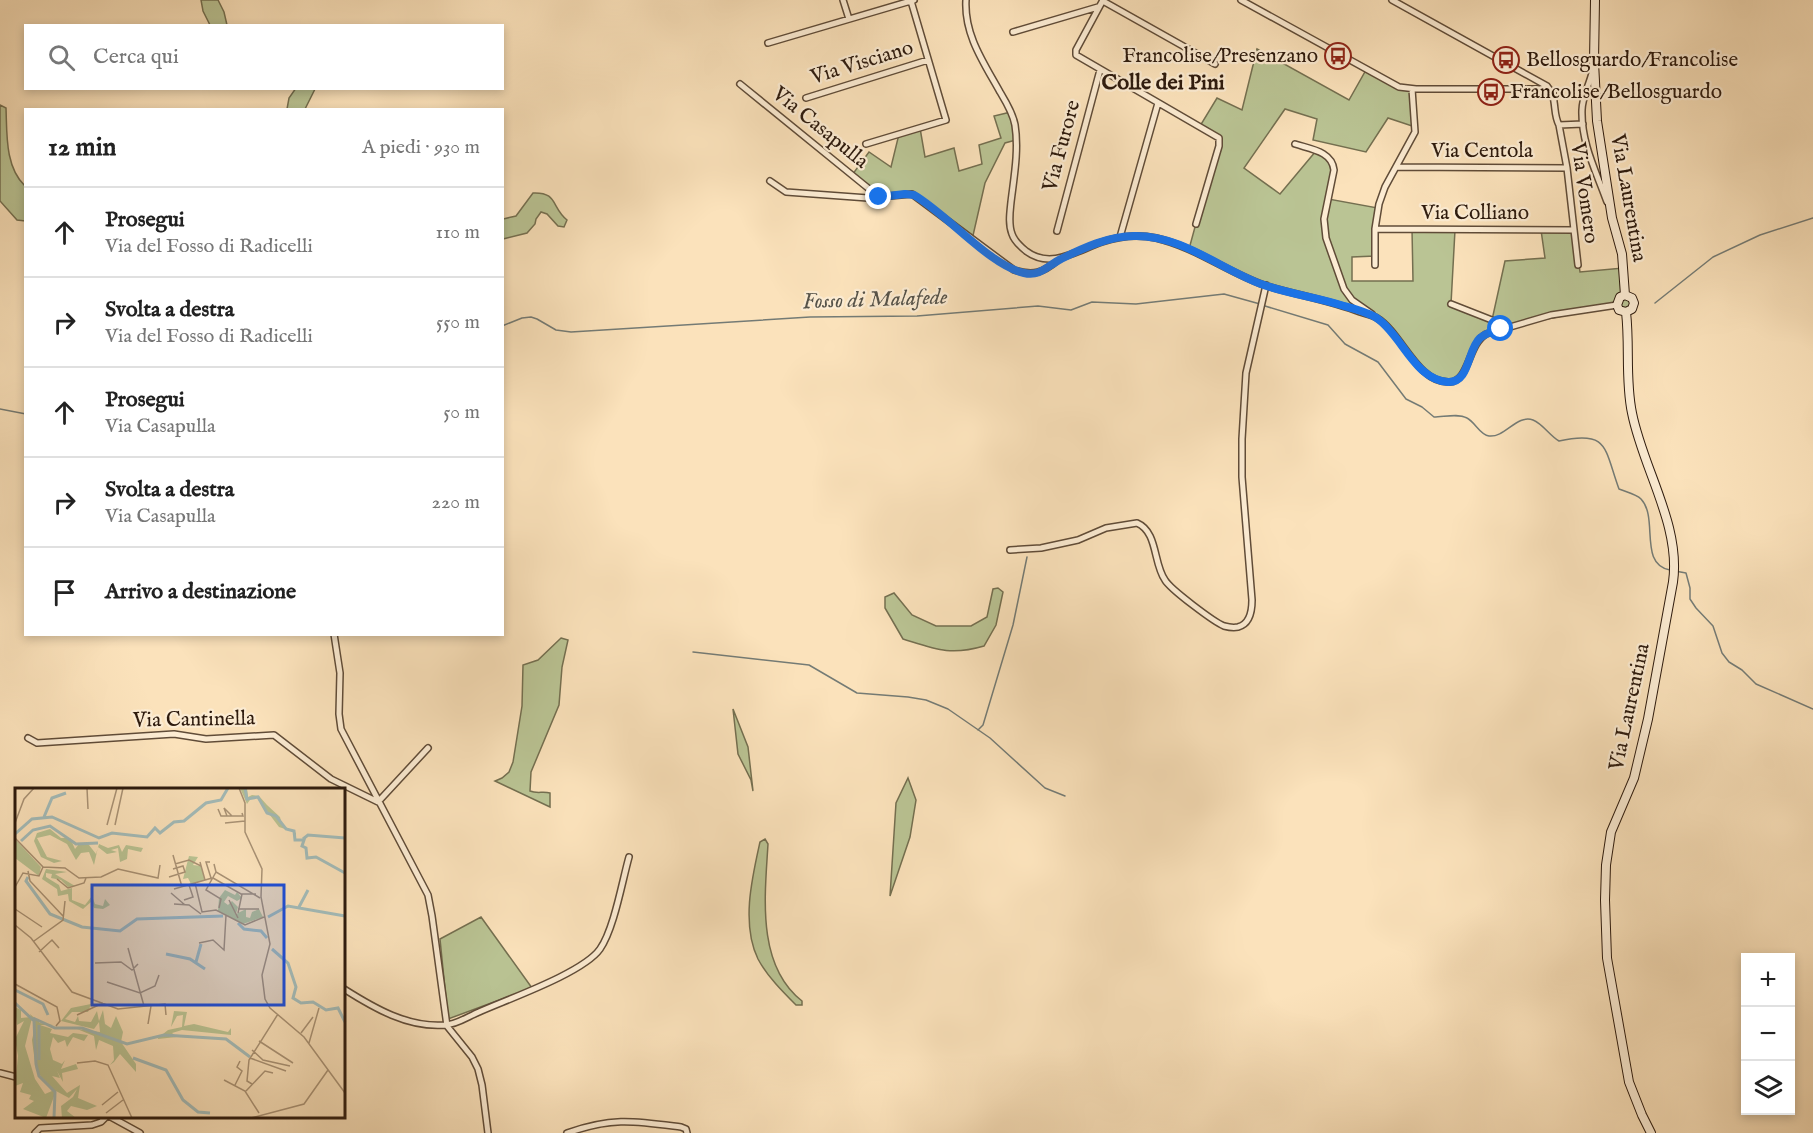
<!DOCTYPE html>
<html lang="it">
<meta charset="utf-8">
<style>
:root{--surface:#fff;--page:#f2f2f2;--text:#222;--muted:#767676;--line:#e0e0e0}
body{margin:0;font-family:"IM FELL English",serif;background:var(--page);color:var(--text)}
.controls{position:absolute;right:18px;bottom:18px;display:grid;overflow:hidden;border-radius:0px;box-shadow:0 3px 9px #0003}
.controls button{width:54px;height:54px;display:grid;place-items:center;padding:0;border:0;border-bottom:2px solid var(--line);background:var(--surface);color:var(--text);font:30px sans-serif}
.stop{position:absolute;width:18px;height:18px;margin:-14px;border:4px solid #1a73e8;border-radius:50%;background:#fff}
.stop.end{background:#1a73e8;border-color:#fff;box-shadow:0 2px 6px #0008}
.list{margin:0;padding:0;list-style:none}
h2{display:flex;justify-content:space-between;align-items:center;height:78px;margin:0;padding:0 24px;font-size:26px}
h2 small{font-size:20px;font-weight:400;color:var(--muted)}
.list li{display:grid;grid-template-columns:39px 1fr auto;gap:18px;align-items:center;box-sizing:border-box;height:90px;padding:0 24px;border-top:2px solid var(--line)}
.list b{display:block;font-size:22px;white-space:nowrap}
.list p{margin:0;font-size:20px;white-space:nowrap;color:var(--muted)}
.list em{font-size:20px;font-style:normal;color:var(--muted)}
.icon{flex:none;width:33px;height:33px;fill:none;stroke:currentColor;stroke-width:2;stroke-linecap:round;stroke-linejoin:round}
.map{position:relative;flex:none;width:1813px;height:1133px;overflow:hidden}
.search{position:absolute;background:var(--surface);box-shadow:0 3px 9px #0003;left:24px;top:24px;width:480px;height:66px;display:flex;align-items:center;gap:15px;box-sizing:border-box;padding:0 21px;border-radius:0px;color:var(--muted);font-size:22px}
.panel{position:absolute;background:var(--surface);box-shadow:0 3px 9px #0003;left:24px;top:108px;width:480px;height:528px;border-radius:0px}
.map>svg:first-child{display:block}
</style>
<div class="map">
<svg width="1813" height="1133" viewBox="0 0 1813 1133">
<rect width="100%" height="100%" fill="#fbe2bb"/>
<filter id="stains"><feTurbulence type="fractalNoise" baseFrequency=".00333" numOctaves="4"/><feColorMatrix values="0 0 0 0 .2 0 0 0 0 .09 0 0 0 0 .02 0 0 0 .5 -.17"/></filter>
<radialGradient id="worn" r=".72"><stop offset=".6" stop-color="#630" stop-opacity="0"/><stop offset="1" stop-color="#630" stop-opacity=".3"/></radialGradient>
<path fill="#bac494" stroke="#746f50" stroke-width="1.5" d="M201,0H218L224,12L227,25H210L203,11Z
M1257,49L1349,100L1366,70L1399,87L1412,89L1415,127L1388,118L1366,152L1313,140L1317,119L1285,109L1244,168L1280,194L1316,151C1339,163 1332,178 1328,199L1378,208L1375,256L1352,257V281H1413L1412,229L1455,230L1451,304L1492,320L1505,261L1545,258L1541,230H1574L1580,272L1623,268L1627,295L1632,309L1622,311L1617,305L1508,327L1479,335L1463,374L1451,382L1438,379L1427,373L1378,319L1266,285L1189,249L1219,139L1200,126L1217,98L1242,110Z
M296,88L315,89L305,109H287L289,98Z
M0,105L6,108C7,134 5,167 25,186V221L17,220L0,201Z
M1011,112L1016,140L1005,143L985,183L972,240L912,194L879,197L852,175L869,152L891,167L899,134L920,128L925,157L954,148L959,171L982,164L979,145L1001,138L994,116Z
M533,193C558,192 551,207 567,220L564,227L558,226L547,214L541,212L536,219L535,224L527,233L503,239V219L516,216Z
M998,588L1003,592L996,625L984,646C950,656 935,649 903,639L885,608V597L894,593L912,615L936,626H971L987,617L993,589Z
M561,638L568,640L562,667L559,705L531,772L530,791C537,794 543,791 550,793V807L495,781L502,778L509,772L513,762L522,706L523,665L538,660Z
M733,709L748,747L753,791L751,780L738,754Z
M908,778L916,800L910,837L890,896L896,803Z
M765,839L768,844C765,895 756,965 802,1001V1005H796C783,992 767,976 758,959C741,924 752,878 760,842Z
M481,917L532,988L448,1019L440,939Z"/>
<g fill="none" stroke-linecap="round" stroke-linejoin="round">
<path stroke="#747b75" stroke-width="1.5" d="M1655,303L1713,257L1760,235L1813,218
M1265,306L1328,325L1345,344L1378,362L1406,399L1422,407L1434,417C1444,417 1458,413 1467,418C1475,422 1480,435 1489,436C1505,438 1517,414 1533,420C1543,424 1549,435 1559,441C1609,430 1604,448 1619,489C1626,492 1636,494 1641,499C1659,518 1638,564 1670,570
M502,326L522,318L531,317L537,319L556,330L571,332L810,317L917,316L1038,306L1071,310L1092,302L1136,304L1224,294L1260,304
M0,409L26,414
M1675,571L1686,573L1690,588V599L1696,608L1713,626L1722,653L1729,662L1742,670L1756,684L1813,709
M693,652L809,665L857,693L908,697L926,700L948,709L990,738L1045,788L1065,796
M978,730L983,725L1013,625L1027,557"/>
<defs>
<path id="street" d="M843,0L849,19
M966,0C964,35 984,63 1000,92C1006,102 1013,113 1015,125C1019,150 1014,177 1011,202C1010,212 1008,224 1012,234C1014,240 1021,247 1026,251C1051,270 1078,250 1102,242C1120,236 1138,234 1156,238C1195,247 1227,272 1264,285C1296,295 1329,300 1360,312C1366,314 1372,315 1377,318C1402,333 1417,384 1450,382C1469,381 1468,345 1486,334L1551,315L1617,305
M1103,0L1076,50V55L1219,138V146L1196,224
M1241,0L1399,87L1416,89H1543L1553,93
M1392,0L1547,86C1558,98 1552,112 1559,125L1583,124
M1103,1L1215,64
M1013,32L1098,7
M768,43L914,0
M1592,73C1589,85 1582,98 1582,110C1581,143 1596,171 1607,202
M740,84L879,197
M806,98L928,60
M1559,125L1567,168L1578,265
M866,144L946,120L911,1
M1295,144C1310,149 1332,151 1334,170L1324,219L1326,238L1344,289L1352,300L1372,314
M1396,167L1567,168
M770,181L786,192L868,198L912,194L1014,270C1033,276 1043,273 1058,260
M1375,229L1574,230
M1057,231L1100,70
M1120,237L1158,103
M1375,265V229L1379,204L1385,187L1415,132L1412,89
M1451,304L1507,326
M1010,550L1041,548L1078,540L1106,528L1137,523C1158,532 1153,563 1165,580C1170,589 1214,622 1224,626C1228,627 1233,628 1238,627C1250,624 1252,611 1252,600L1242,477V439L1246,373L1266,285
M334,634L340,673L339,714L341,729L428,895L432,916L447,1026L472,1057L478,1069L482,1085L488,1133
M28,738L37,743L174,734L206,739L274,735L331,779L378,802L428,748
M344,989C374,1008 408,1028 445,1025C456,1025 469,1016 479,1012C508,999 583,973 600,949C614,929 622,882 629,857
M0,1073L16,1077
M109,1116L140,1133
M35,1133L40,1128L92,1125L101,1122L107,1116
M567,1133C613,1117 634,1121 681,1127L686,1129L687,1133"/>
<path id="secondary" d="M1595,0L1594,62L1597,121L1612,218L1622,254L1625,295
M1625,295L1632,298L1634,303L1632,309L1626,312
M1625,295L1620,297L1617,305L1619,310L1626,312
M1626,312C1630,346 1625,380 1632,413C1643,469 1681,525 1673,582L1648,719L1634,778L1611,832L1606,865L1605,900L1607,958L1629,1082L1642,1115L1651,1133"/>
</defs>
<use href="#street" stroke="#604c38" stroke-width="8"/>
<use href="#secondary" stroke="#2d1a0d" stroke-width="10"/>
<use href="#street" stroke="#fcecd3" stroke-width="5"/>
<use href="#secondary" stroke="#fcecd3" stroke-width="8"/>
</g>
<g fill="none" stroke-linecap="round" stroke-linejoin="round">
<path stroke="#1a73e8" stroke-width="8" d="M879,197L905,194L914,195C947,214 989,265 1024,273C1041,277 1048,265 1061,259C1083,248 1109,236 1134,236C1181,235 1219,268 1261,284C1288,294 1317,297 1344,306C1355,309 1370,313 1378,319C1402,336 1415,380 1448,382C1470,383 1467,350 1480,338C1486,333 1494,331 1501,329"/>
</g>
<defs>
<symbol id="bus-ring" viewBox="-11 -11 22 22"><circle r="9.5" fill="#fcecd3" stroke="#8f2418" stroke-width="1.5"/><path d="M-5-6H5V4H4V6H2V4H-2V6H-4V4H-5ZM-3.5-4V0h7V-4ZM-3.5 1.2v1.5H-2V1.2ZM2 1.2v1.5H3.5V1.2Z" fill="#8f2418"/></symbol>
</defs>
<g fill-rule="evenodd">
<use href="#bus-ring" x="1323" y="41" width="30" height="30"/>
<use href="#bus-ring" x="1491" y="45" width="30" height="30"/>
<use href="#bus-ring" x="1476" y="77" width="30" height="30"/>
</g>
<g text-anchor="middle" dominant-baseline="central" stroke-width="4.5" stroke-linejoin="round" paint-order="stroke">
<g font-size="21" fill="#2d1a0d" stroke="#fcecd3" text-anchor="start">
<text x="1318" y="56" text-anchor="end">Francolise/Presenzano</text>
<text x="1526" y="60">Bellosguardo/Francolise</text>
<text x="1510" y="92">Francolise/Bellosguardo</text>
</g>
<g font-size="21" fill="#2d1a0d" stroke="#fcecd3">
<text transform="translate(862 63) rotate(-17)">Via Visciano</text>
<text transform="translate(820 128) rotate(39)">Via Casapulla</text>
<text transform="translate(1062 146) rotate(-75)">Via Furore</text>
<text x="1482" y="151">Via Centola</text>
<text transform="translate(1584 193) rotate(82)">Via Vomero</text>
<text transform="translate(1628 198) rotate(80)">Via Laurentina</text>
<text x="1475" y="213">Via Colliano</text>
<text transform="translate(1630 707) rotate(-78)">Via Laurentina</text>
<text transform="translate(194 720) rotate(-1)">Via Cantinella</text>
</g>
<g font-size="22" font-weight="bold" fill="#2d1a0d" stroke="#fcecd3">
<text x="1163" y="83">Colle dei Pini</text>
</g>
<g font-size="22" font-style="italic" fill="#56534a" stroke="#fcecd3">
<text transform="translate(875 300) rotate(-2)">Fosso di Malafede</text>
</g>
</g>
<g transform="translate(15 788)">
<rect width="330" height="330" fill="#fbe2bb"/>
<path d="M225,0H232L233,9L237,7L244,8L252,17L257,16L252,17L265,29L267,37L281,45V53L279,44L264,39L242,10L237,9L232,16ZM35,41L46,50H55L60,61L64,56L74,57L81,66L84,56L93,60L104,57L107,64L111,57L128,60L126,64L113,61L112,71L105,74L103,60L96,62L102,64L92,66L83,59L79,77L74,64L66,65L61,72L52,56L35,47L22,50L32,69L47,73L39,75L26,69L19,53L22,45ZM0,51L26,79L24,88L0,70ZM174,68L183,69L178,77L186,78L190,92L176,96L173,90L168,91ZM31,81L52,84L40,86L60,98L53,99L46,92L36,90L37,86L31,85V89L44,97L46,103L57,100V112L70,117L77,108L80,116L88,118L90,111L95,117L88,121L79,120L76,114L68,121L54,113L53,106L43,108L42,101L27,91ZM210,102L220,107L222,104L227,110L222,113L213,108L209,114L213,117L217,113L223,119L221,126L231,121V129L235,130L237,124L244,121L248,129L228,136L203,123L204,110ZM76,216L73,224H57L50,231L60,234L63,228L64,233L76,234L82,223L84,233L88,222L90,236L96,240L101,228L108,244L106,254L121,276V284L105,266L99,274L95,277L99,272L98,258L84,252L81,262L79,248L62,241L85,244L84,234L79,241L46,233L56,220ZM0,219L6,222V230L16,229L15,226L25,235L38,237H25L37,241L35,245L53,249L58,245L73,247L69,253L58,249L52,259L50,252L43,255L38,249L35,261L38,272L47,276L50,272L46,281L61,276L63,281L47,285L48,294L42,283L45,290L37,288L52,305L65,297L63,310L82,318L72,322L56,318L52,323L61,330H47L46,318L58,309L62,301L54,310L41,303L31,330L8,321L19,313L14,311L16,307L5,304L8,295L0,298L3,268L0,251L9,233L2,237ZM17,230L20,239L17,252L21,282L37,303L30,306L20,291L10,258ZM159,223L172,224L169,238L179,236L213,244L216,240V247L167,242L157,245L162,249L142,251L153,242L167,239L168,227L162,228L156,239Z" fill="#bac494" fill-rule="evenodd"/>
<path fill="none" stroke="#a3bcba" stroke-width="3" d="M230,0L232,11L243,9L252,25L261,28L271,41L279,43L280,52H289L287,58L291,60L292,70L301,69L330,85M29,29L37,10L51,5M0,46L17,31L37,29L84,50L97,45L132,49L140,40L145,45L159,34L169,33L191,15L206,12L213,0M288,51L293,47L330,50M6,53L18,42L35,38L61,56L83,55M13,89L11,93L35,126L67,139L105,143L122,131L208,128M284,119L293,102M253,129L273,118L330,128M223,135L229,141L246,143L252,150M257,161L273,175L281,199L278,210L286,215L298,214L311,222L323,220L330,234M151,166L175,171L190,181M181,174L186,156M0,202L28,216L33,227M0,215L19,233L21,276L24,288L40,304L39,330M18,230L40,240H67L112,256L149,247L211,251L235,269M24,237V272M118,270L151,282L168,312L183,324L195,325"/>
<path fill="none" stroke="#a99275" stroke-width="1.5" d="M72,0L73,21M224,0L230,15V44L247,81L246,109L255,156L247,187L250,211L255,220L289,249L330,305M203,21L206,28H228L227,25M212,28L209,20L217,28M0,35L9,11L19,0M210,35L230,33M92,37L102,0M100,37L108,0M0,50L28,79L24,88L8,85L0,99M158,67L167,99M185,74L190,92M195,74H191L196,90M160,76L174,72L186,78M199,76L201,84L245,110M28,79L50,80L64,90L86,89L103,81L143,90L145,77M13,83L15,93L48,128M201,84L191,102L206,111L204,120M154,89L170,84L168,78L158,81M198,90L226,106H241M42,91L53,100L69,95L71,90M180,95L187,124L201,122L230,137L249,129M159,101L197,90M156,105L170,117M169,112L178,109L174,97M214,112L223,130M159,116L174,117L186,126M0,121L27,139M223,121H244M223,125L227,106M0,137L16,150L57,204L103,221L150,216L151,227M19,153L48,132L50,113M184,155L198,152L209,162L211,127M113,160L129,218M24,164L37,152L44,160M80,175L106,174L117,182L123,176M92,194L125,205L140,198L144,187M0,196L42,219L45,233L41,238M62,227L88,215M133,236L136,218M286,245L298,229M244,253L278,275M294,255L304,220M237,262L248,272L275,278M235,270L271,283M62,275L80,273L93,277L117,330M209,292L230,303L244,325M237,296L232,293L234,272L263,226M220,297L227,283L222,279L225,273M231,303L250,283L258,285M87,317L103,304M91,325L108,312M236,330L289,316L313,282"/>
<path fill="#1d4ed8" fill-opacity="0.15" stroke="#1d4ed8" stroke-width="3" d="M77,97H269V217H77Z"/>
<rect width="330" height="330" fill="none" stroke="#2d1a0d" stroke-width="3"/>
</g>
<rect width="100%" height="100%" filter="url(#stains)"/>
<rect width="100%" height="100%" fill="url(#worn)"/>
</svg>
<div class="controls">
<button>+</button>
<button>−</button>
<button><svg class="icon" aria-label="layers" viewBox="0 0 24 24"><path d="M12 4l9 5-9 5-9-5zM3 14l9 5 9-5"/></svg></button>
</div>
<div class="stop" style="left:1501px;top:329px"></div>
<div class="stop end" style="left:879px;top:197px"></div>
<div class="search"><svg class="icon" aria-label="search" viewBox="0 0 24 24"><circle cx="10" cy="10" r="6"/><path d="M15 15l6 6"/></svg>Cerca qui</div>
<section class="panel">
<h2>12 min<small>A piedi · 930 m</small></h2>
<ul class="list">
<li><svg class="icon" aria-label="ahead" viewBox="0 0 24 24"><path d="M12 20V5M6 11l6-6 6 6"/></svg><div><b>Prosegui</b><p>Via del Fosso di Radicelli</p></div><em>110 m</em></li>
<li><svg class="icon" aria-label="right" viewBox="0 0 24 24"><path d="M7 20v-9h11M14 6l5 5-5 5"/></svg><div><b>Svolta a destra</b><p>Via del Fosso di Radicelli</p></div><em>550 m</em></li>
<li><svg class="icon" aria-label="ahead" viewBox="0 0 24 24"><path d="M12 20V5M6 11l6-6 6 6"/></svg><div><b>Prosegui</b><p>Via Casapulla</p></div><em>50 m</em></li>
<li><svg class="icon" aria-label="right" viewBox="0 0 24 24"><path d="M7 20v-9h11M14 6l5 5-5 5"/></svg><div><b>Svolta a destra</b><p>Via Casapulla</p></div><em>220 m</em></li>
<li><svg class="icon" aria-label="arrive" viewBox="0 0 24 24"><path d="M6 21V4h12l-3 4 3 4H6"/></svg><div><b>Arrivo a destinazione</b></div></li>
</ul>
</section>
</div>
